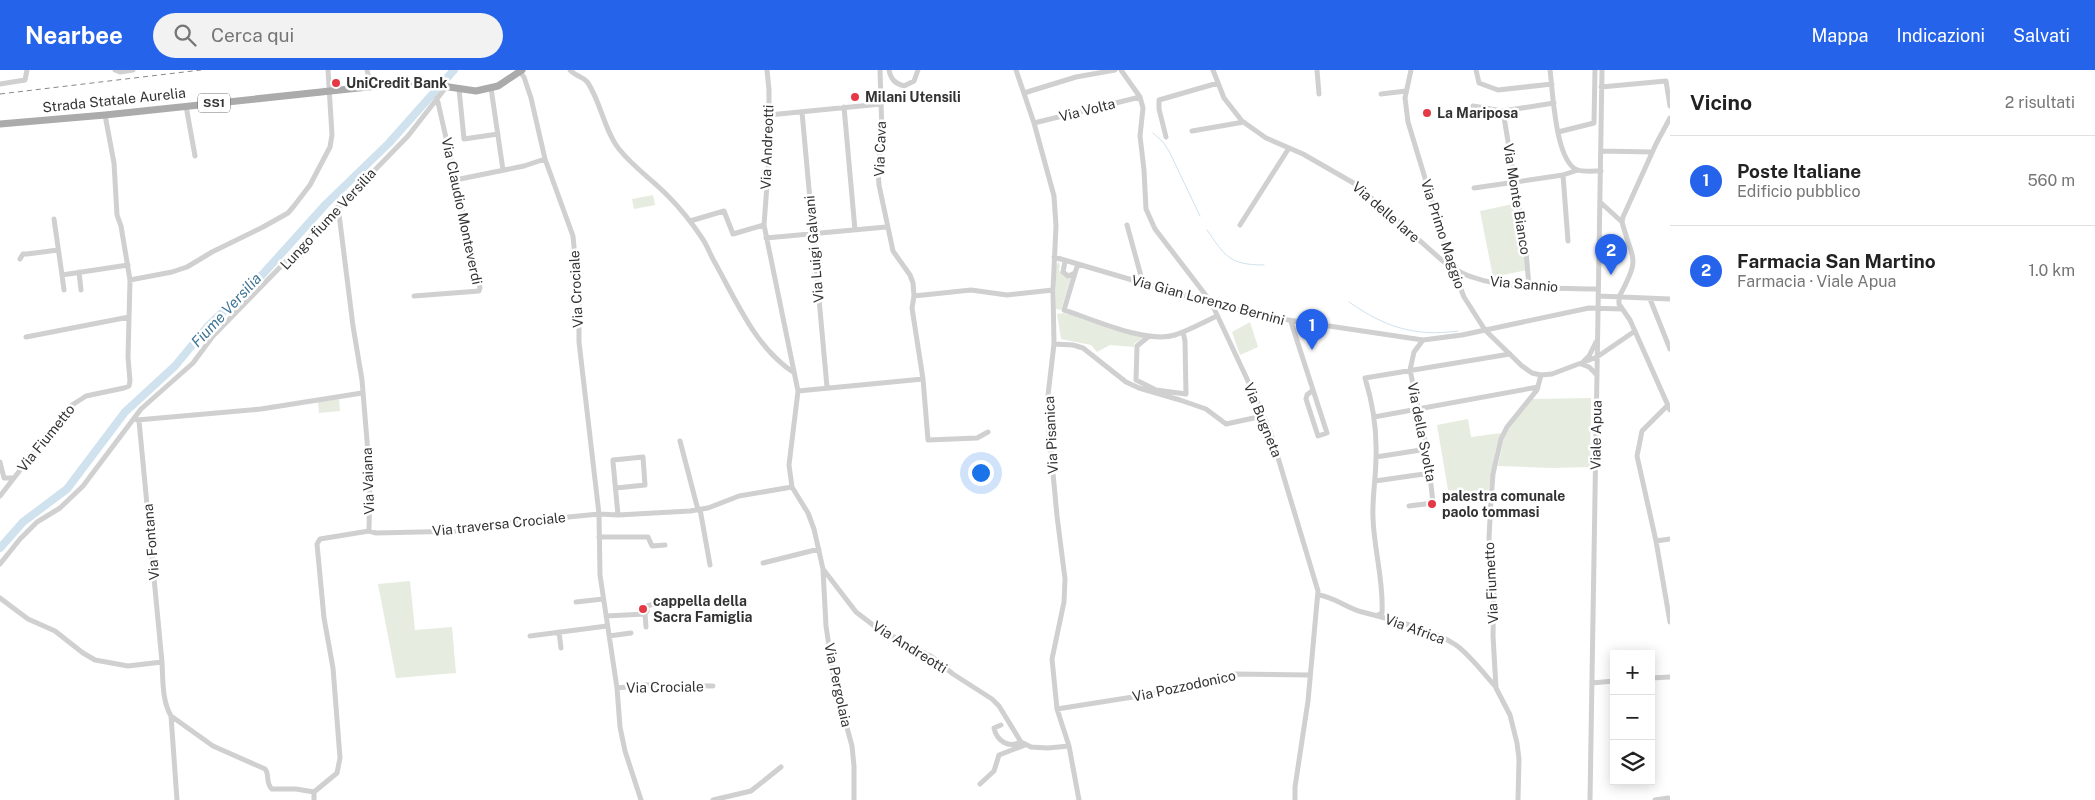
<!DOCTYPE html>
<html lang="it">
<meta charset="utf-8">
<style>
:root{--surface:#fff;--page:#f2f2f2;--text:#222;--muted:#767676;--line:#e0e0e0;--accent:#2563eb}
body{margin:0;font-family:"Public Sans",sans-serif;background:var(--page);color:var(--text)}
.controls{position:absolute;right:15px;bottom:15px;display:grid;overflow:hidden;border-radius:0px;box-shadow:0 2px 12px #0003}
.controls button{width:45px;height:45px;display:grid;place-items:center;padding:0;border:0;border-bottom:1px solid var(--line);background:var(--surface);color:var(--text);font:25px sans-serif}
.you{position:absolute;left:980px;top:402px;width:18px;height:18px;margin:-12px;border:4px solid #fff;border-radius:50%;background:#1a73e8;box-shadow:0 0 0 8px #1a73e833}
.badge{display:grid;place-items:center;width:32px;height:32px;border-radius:50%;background:var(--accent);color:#fff;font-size:16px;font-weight:700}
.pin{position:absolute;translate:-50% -41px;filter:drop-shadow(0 1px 2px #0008)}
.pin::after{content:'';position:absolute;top:26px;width:18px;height:15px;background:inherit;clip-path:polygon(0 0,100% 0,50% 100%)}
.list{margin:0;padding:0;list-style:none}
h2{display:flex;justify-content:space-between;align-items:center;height:65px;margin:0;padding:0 20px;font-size:21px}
h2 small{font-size:16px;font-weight:400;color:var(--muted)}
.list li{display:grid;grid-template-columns:32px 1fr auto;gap:15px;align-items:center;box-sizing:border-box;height:90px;padding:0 20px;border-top:1px solid var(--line)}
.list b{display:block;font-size:19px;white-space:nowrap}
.list p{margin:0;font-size:16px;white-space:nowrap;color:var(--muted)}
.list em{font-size:16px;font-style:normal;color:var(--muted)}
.icon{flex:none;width:28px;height:28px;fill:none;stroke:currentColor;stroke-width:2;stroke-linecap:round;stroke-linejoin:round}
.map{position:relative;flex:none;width:1670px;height:730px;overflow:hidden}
header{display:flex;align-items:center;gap:30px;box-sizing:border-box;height:70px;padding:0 25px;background:var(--accent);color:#fff}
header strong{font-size:24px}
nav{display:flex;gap:28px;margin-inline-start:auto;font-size:18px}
.search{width:350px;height:45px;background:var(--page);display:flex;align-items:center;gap:12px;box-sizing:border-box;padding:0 18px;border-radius:28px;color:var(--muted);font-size:19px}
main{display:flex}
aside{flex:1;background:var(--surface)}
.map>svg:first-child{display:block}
</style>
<header>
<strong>Nearbee</strong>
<div class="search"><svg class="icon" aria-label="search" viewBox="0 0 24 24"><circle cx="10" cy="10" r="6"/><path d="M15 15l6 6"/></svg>Cerca qui</div>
<nav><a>Mappa</a><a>Indicazioni</a><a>Salvati</a></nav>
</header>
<main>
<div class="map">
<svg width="1670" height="730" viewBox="0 0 1670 730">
<rect width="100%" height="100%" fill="#fff"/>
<path fill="#e6ecdf" d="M653,125L655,135L634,139L632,129Z
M1513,134L1527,200L1493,207L1480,141Z
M1059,191L1060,197L1059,200L1064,206L1071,207L1061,240L1056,239V196Z
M1064,243L1132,265L1144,267L1134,274V277L1110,275L1097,282L1091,275L1061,269L1057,244Z
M1250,252L1258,277L1240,285L1232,262Z
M1591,328L1590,397L1552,398L1498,396L1505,363L1532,329Z
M339,329L340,341L319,343L318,332Z
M1468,349L1471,367L1501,363L1496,379L1488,423L1448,420L1437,355Z
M410,511L415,560L452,557L456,603L396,608L378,514Z"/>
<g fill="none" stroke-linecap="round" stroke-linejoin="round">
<path stroke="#cfe2ee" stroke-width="1" d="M1153,63L1163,72L1169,81L1200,146
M1207,160C1225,186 1229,195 1264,195
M1349,232C1385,257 1414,267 1458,261"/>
<path stroke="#cfe2ee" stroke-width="8" d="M0,478L23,452L67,419L125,342L175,296L208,256L262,205L326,134L389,73L454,0"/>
<path stroke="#d0d0d0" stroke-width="5" d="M115,0L120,2L133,0
M367,0L371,17
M570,0C575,6 584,7 588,13C601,33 605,62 619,79C635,99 652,109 668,126C681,139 692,153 702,168C707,175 710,184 714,191C736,230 755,277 793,302
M767,0L769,20V88L764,155L798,321L789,395L792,417L808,443L814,459L823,499L856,542L877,558L932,587L953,604L992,629L999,636L1021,672L1031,677L1048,678L1069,676
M880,0L882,63L878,101L879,115L893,181L910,205L913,213L914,226L912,238L923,309
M889,0C891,10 895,13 904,16L914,11L918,0
M1016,0L1034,53L1054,126L1056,156L1053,220L1054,274L1048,325V350L1057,446L1065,509L1064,532L1052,589L1057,639L1069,676L1079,730
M1121,0L1140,27L1143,38L1140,66L1144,100L1146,139L1155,159L1211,232L1255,326L1270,361L1318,521L1308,631L1295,717V730
M1213,0L1224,28L1242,51L1266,68L1303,84L1357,115L1445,193C1454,198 1462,204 1472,207C1508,220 1560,218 1598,219
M1317,0L1319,24
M1411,0L1405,28L1408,52L1452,197L1464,227L1485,260L1522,296L1532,303L1541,305L1552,304L1597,287L1635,261
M1476,0L1479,13L1498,20L1552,14
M1550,0C1553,22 1555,90 1577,100C1583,102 1594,101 1601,101
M0,14L25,10L27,0
M1601,17L1666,11L1670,36
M491,18L503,100
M459,19L464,69L498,64
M1024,23L1076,7L1115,0
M1381,24L1406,21
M186,36L195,86
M1473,36L1503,41L1554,33
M844,37L855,160
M1503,41L1526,181L1529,217
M802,42L827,317
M769,45L881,34
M1034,53L1140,27
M1192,61L1244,52
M1558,62L1594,53L1595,0
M1166,67L1159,39V30L1218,13
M1601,81L1652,82
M1563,105L1568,171
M455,110L524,96L545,89
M1474,118L1563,105L1578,100
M1600,132L1622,152
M54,149L62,205
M690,151L724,141L733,164L764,155
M1127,155L1141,206L1140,212
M1240,155L1289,78
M766,168L886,157
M1054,187L1197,229L1268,247L1423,270
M20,189L23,184H27L58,180
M1065,191L1063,202L1068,206L1075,203L1078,194
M79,202L81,220
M1075,203L1064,240C1092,249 1147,274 1175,265C1190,260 1204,252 1217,246
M130,210L172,202L187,197L212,182L263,157L288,143L294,136L310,115L330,77L332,65L328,0
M64,220L62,205L128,195
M414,226L479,221L480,218L437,28
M914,226L971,220L1007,225L1053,220
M1598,226L1670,229
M1619,227C1641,186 1633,193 1622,152L1623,147L1656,74L1670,48
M1619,227V234L1630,250L1670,340
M1650,229L1670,279
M1291,252C1303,289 1315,326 1327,363L1318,366L1306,329L1307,325L1313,320
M26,267L129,247
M1148,267L1137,276L1136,310L1156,320L1186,324L1185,271L1183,262
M1596,272L1589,286L1581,294L1589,297L1597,305
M1054,274L1073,275L1083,278L1126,312L1139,318L1180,330L1206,339L1226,354L1263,346
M798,321L923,309L928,370L977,368L988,362
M1667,336L1642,361L1637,386L1656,471L1670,552
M1374,347L1538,317
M137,350L261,339L362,323
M139,351L162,592
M680,371L698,440
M1376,387L1427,379
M0,392L4,408H14
M1375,411L1431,403
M616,418L645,415L643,387L613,390V392L618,445
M0,426L69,337L86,326L124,318L129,316L130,311L128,287L130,210L121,156L117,145L114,93L105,45
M1409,436L1433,433L1427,379L1410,300L1414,282L1423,270L1462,265L1589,238L1622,239
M700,439L710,495
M369,461L376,463L464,461L508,453L599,444L579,272V231L573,166L545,89L531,28L524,7L520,2
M599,467H648L652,476L665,475
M1656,471L1670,469
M763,493L819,479
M0,494L20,469L37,452L60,438L83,416L141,339L193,293L213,266L408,66L447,16
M823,500L826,556L834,610L852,676L854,696V730
M1319,525C1334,527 1347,538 1362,542C1389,549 1432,559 1456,575C1471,586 1483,603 1496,617
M0,528L28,549L55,561L83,583L95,590L128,596L162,592C163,610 162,631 171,646L213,676L265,699C270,704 265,713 272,719H296L314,722V730
M576,532L603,529
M645,544L647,541V536L657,533
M1378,545L1382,543C1384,512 1374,480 1373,448C1372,428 1376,408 1376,387C1377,360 1373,334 1365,308L1510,284
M606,546L645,544L646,557
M559,562L561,578
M530,566L607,556
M609,566L631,563
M1651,608L1670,607
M1592,613L1614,611
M617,618L645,615L713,616
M1057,639L1133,627L1236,604L1310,605
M171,646L177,730
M1001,655L994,658C997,672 1009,678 1021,672
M980,714L994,701L999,685L1025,675
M314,722L337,703L340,688L333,598L324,548L317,474L320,469L369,461L370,407L362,310L353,256L338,136
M641,730L625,681L620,657L617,618L600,505L599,444L618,445L690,441L708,438L739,426L792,417
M713,730L751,721L781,697
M1518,730L1519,689L1517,673L1510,645L1496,618L1493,566L1494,515L1489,468L1491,430L1493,404L1501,369L1507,357L1537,320L1541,305
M1590,730L1602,0
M1655,730L1668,728"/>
<path stroke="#ababab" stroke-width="7" d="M0,54L105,45L415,12L476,21L498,16L522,0"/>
<path stroke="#888" stroke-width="1" stroke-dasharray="5 4" stroke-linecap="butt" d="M0,24L201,0"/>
</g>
<g fill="#e63946" stroke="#fff" stroke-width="2">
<circle cx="336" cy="13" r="5"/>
<circle cx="855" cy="27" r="5"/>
<circle cx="1427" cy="43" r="5"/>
<circle cx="1432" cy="434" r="5"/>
<circle cx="643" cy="539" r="5"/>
</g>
<g text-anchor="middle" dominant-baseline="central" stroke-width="5" stroke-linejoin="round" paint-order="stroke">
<rect fill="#fff" stroke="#707070" stroke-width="1" x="198" y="23.5" width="32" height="19" rx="4"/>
<g font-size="12" font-weight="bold" fill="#333">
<text x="214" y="33">SS1</text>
</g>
<g font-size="14" font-weight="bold" fill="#333" stroke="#fff" text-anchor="start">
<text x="346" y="13">UniCredit Bank</text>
<text x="865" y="27">Milani Utensili</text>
<text x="1437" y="43">La Mariposa</text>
<text x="1442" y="426">palestra comunale<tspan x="1442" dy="16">paolo tommasi</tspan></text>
<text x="653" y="531">cappella della<tspan x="653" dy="16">Sacra Famiglia</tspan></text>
</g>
<g font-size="14" fill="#333" stroke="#fff">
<text transform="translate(114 30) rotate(-6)">Strada Statale Aurelia</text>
<text transform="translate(1087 40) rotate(-14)">Via Volta</text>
<text transform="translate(767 77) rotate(-88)">Via Andreotti</text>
<text transform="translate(880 79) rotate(-88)">Via Cava</text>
<text transform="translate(1517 129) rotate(81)">Via Monte Bianco</text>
<text transform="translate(462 141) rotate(78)">Via Claudio Monteverdi</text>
<text transform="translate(1386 142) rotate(41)">Via delle Iare</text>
<text transform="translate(328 149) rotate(-47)">Lungo fiume Versilia</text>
<text transform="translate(1443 164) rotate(72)">Via Primo Maggio</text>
<text transform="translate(814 179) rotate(-95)">Via Luigi Galvani</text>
<text transform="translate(1524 214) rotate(5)">Via Sannio</text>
<text transform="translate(576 219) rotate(-93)">Via Crociale</text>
<text transform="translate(1208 230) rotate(15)">Via Gian Lorenzo Bernini</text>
<text transform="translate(1263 350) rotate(68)">Via Bugneta</text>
<text transform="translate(1422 362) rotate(79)">Via della Svolta</text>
<text transform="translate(1051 365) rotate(-93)">Via Pisanica</text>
<text transform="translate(1596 365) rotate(-89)">Viale Apua</text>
<text transform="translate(46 368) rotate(-51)">Via Fiumetto</text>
<text transform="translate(368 411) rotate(-92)">Via Vaiana</text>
<text transform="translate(499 454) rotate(-6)">Via traversa Crociale</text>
<text transform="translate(151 472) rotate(-95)">Via Fontana</text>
<text transform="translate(1491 513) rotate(-93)">Via Fiumetto</text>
<text transform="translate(1415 559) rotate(20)">Via Africa</text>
<text transform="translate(910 577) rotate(32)">Via Andreotti</text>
<text transform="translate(838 615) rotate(78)">Via Pergolaia</text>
<text transform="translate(1184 616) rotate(-12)">Via Pozzodonico</text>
<text transform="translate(665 617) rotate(-1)">Via Crociale</text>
</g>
<g font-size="15" font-style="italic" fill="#3f7597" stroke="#fff">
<text transform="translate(226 240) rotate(-47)">Fiume Versilia</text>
</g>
</g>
</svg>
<div class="controls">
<button>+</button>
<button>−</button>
<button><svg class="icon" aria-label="layers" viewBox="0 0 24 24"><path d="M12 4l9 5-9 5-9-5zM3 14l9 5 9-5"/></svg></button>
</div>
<div class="you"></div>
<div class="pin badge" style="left:1312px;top:280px">1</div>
<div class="pin badge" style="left:1611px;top:205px">2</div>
</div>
<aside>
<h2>Vicino<small>2 risultati</small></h2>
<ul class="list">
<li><span class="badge">1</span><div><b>Poste Italiane</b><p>Edificio pubblico</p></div><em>560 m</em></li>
<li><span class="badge">2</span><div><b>Farmacia San Martino</b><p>Farmacia · Viale Apua</p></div><em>1.0 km</em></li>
</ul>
</aside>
</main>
